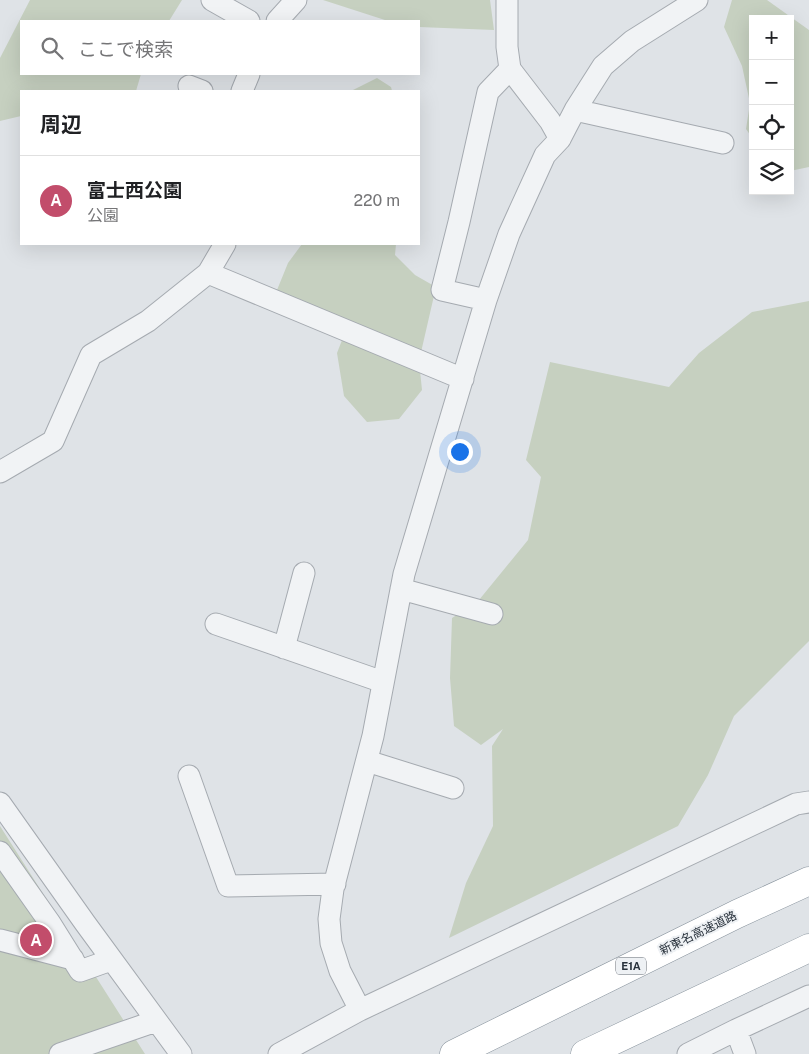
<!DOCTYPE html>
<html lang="ja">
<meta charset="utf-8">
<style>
:root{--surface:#fff;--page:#f2f2f2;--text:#202124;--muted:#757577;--line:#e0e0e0;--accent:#c24d6b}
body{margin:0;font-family:"Public Sans","Noto Sans JP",sans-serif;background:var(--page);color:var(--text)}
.controls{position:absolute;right:15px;top:15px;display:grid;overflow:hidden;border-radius:0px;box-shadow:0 5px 20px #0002}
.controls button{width:45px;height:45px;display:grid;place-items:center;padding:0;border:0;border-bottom:1px solid var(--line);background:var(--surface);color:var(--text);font:25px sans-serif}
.you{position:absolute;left:459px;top:451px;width:18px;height:18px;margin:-12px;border:4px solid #fff;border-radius:50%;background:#1a73e8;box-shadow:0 0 0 8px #1a73e833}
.badge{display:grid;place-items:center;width:32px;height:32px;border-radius:50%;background:var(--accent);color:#fff;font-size:16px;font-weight:700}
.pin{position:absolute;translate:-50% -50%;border:2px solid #fff;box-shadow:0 1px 5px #0006}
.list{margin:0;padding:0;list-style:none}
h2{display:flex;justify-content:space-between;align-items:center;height:65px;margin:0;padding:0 20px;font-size:21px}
h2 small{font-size:16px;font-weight:400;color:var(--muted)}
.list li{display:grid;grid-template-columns:32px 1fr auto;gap:15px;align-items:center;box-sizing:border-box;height:90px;padding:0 20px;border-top:1px solid var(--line)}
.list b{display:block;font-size:19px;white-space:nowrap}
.list p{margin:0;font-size:16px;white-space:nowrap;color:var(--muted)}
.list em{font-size:16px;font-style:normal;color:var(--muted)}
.icon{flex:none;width:28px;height:28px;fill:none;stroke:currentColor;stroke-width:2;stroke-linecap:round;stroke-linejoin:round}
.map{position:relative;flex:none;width:809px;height:1054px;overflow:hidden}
.search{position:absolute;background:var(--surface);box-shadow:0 5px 20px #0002;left:20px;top:20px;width:400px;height:55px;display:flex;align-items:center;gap:12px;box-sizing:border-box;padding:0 18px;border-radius:0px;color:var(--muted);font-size:19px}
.panel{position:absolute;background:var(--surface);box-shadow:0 5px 20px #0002;left:20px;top:90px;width:400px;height:155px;border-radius:0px}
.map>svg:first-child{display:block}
</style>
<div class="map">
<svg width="809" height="1054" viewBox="0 0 809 1054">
<rect width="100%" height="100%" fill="#dfe3e7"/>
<path fill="#c6d0c0" d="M30,0H182L169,21H21V74H141L136,91H21V116L0,121V58Z
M323,0H490L494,30L419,27V21H388Z
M732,0H767L809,30V167L790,171V19H753V139L746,129L750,103L742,66L724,27Z
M377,78L391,87L392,91H351Z
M302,244H396L395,255L415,275L436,287L419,361L422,390L399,419L367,422L344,396L337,353L346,330L277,290L288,263Z
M809,301V641L734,716L708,775L678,826L449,938L466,883L493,826L492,746L503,729L481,745L454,726L450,678L452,618L466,609L470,611L528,540L541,477L526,460L550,362L669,387L699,353L752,312Z
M0,826L145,1054H0Z"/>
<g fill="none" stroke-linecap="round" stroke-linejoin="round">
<defs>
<path id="minor" d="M212,0L249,21
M277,21L296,0
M189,86L202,91
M242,91L249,74
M575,110L723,143
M560,139L575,110L603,66L632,41L697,0
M208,273L463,379
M486,300L442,290L459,222L488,92L510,69
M0,472L53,441L91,355L148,321L208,273L225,244
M401,589L492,614
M216,624L383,682
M284,648L304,573
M367,761L453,788
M189,776L228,886L335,884
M0,803L85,923L181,1054
M0,852L50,923L80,971L111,960
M0,940L73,959
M360,1010L340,971L331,943L329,919L333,889L373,736L404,574L486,300L509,234L545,155L560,139L550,121L510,69L507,47V0
M736,1030L745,1054
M60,1054L156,1021
M279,1054L360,1010L796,804L809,802
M688,1054L736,1030L809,996"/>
<path id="highway" d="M454,1054L737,914L809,881
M585,1054L809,948"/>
</defs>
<use href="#minor" stroke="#a5aab0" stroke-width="23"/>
<use href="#highway" stroke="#87929c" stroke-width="29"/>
<use href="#minor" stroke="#f1f3f5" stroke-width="21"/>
<use href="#highway" stroke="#fff" stroke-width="28"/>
</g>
<g text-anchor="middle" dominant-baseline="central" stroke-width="4" stroke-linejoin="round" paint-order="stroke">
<rect fill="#eef1f4" stroke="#646b73" stroke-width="1" x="616" y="957.5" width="30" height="17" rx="4"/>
<g font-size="11" font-weight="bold" fill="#29323c">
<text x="631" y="966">E1A</text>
</g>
<g font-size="12" fill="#29323c" stroke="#eef1f4">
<text transform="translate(698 933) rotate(-26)">新東名高速道路</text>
</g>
</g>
</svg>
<div class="controls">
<button>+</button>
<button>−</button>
<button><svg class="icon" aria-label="locate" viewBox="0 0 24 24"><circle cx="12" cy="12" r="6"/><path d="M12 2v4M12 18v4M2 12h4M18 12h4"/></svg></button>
<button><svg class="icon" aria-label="layers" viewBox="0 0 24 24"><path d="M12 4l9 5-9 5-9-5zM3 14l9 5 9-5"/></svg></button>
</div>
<div class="you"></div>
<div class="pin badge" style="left:36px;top:940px">A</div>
<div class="search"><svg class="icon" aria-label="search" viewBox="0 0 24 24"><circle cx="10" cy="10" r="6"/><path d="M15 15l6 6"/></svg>ここで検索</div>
<section class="panel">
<h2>周辺<small></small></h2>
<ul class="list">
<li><span class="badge">A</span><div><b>富士西公園</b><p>公園</p></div><em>220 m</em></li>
</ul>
</section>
</div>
